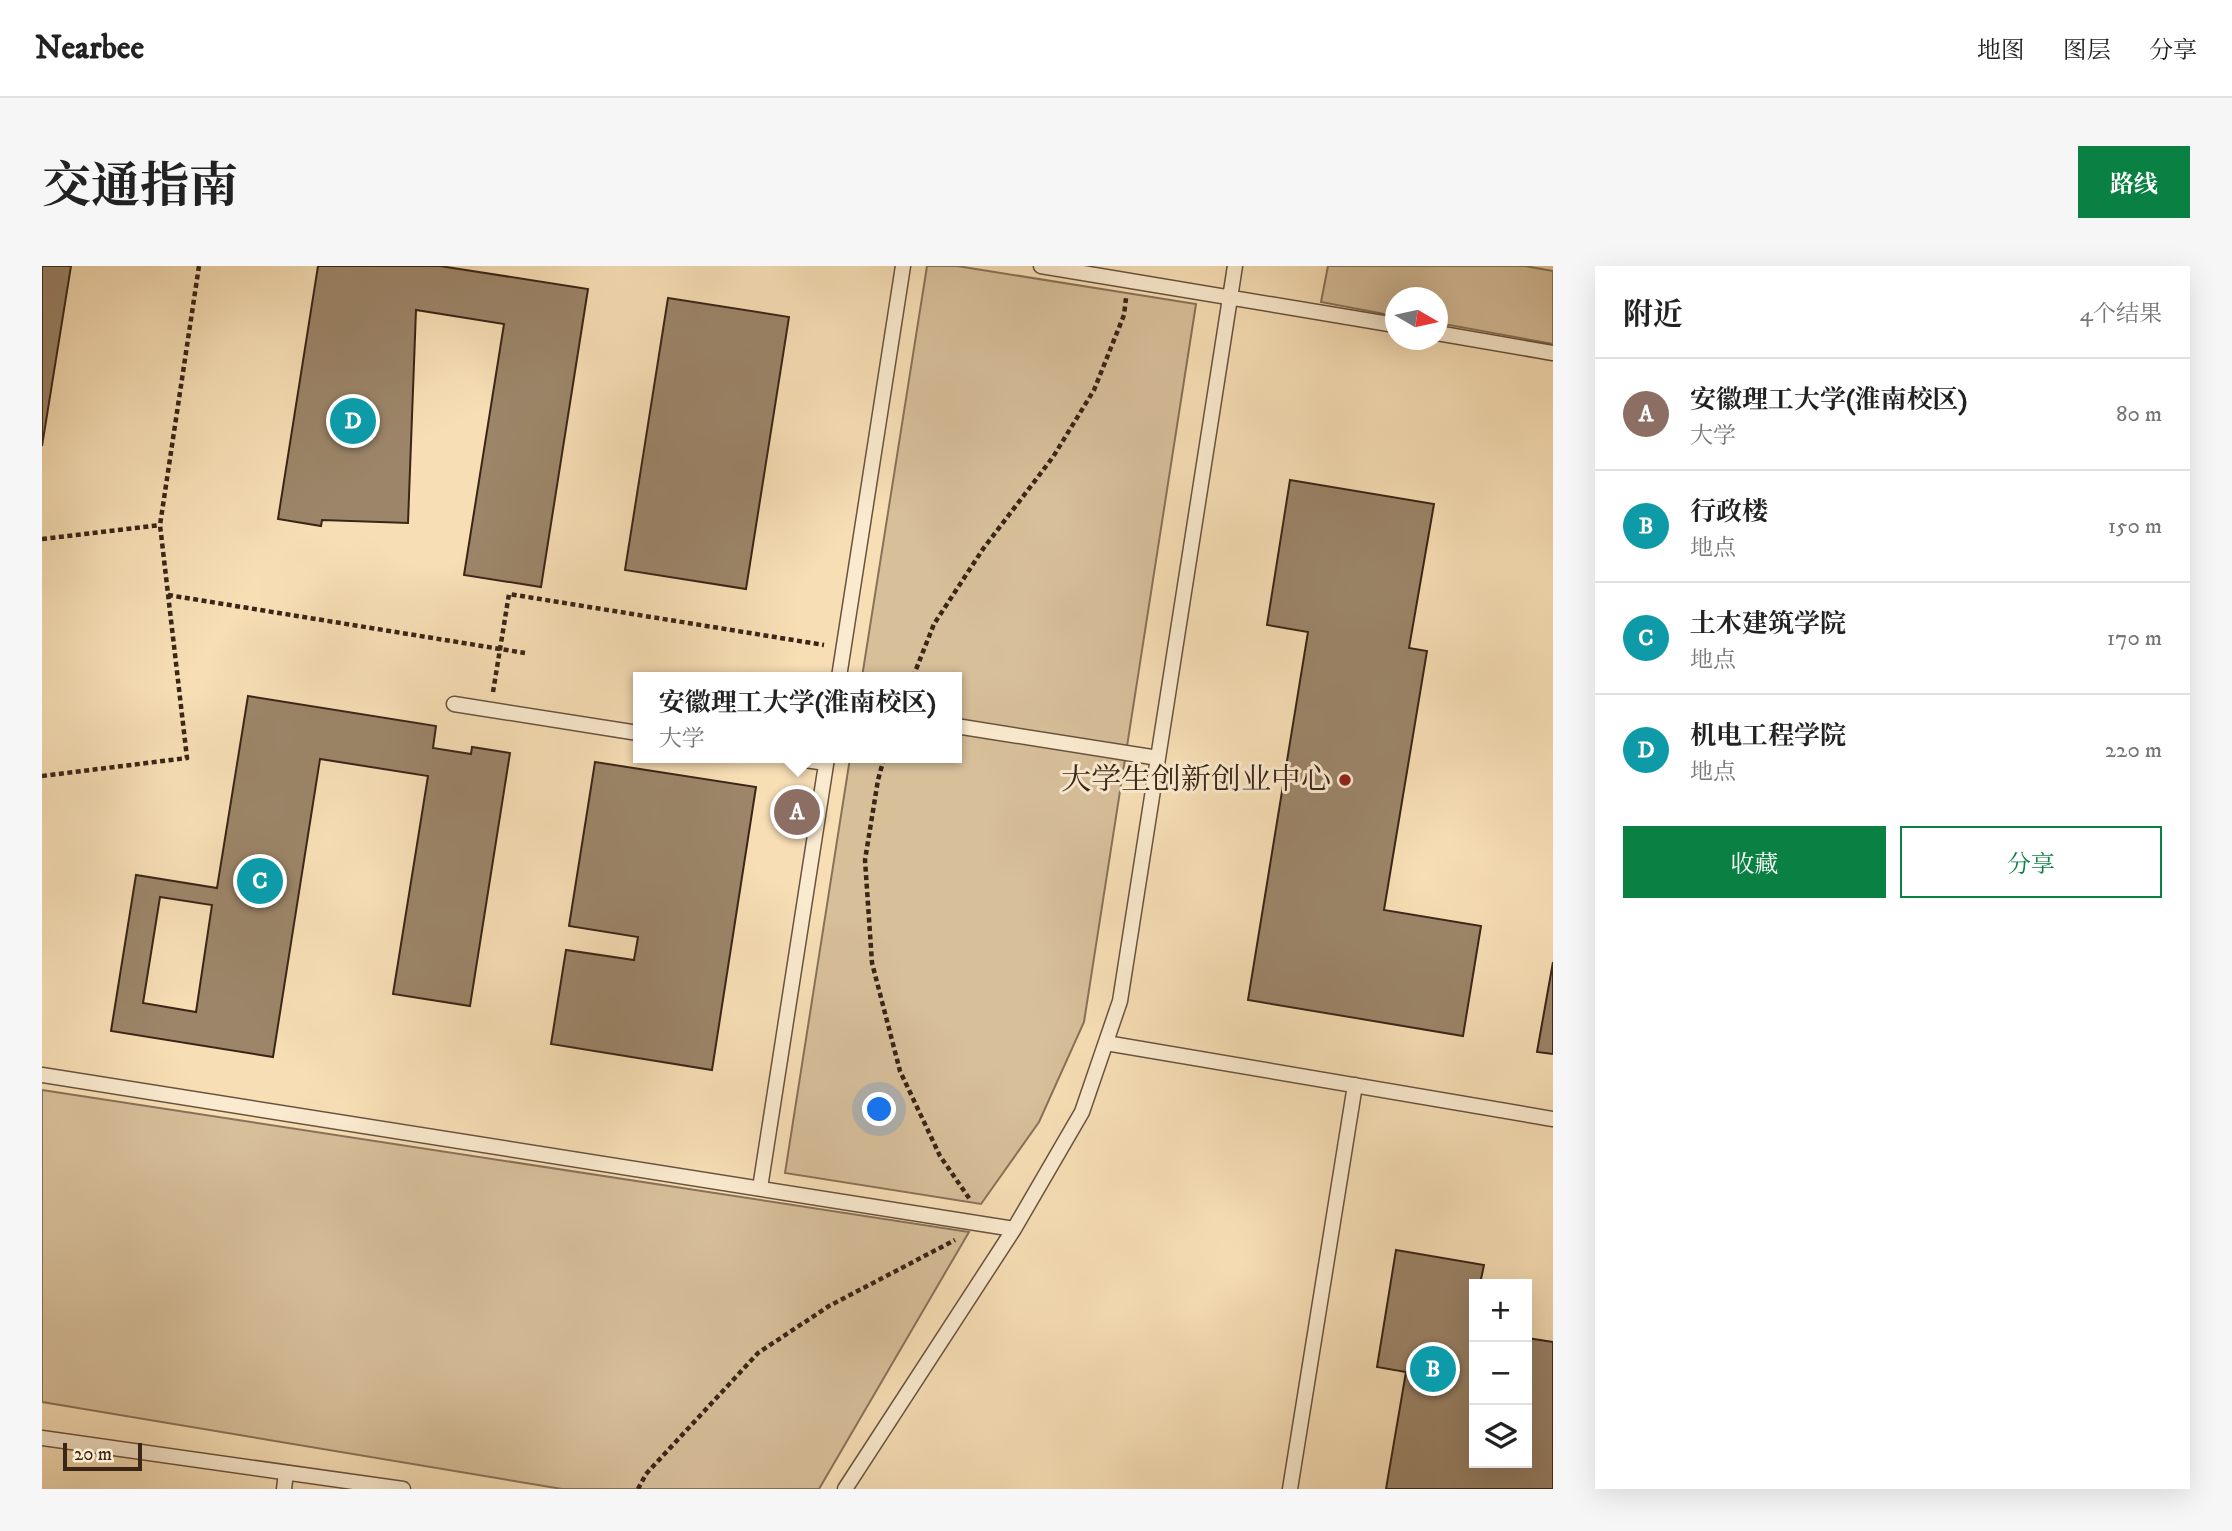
<!DOCTYPE html>
<html lang="zh">
<meta charset="utf-8">
<style>
:root{--surface:#fff;--page:#f6f6f6;--text:#222;--muted:#767676;--line:#e0e0e0;--accent:#0b8043}
body{margin:0;font-family:"IM FELL DW Pica","Noto Serif SC",serif;background:var(--page);color:var(--text)}
.controls{position:absolute;right:21px;bottom:21px;display:grid;overflow:hidden;border-radius:0px;box-shadow:0 7px 28px #0002}
.controls button{width:63px;height:63px;display:grid;place-items:center;padding:0;border:0;border-bottom:2px solid var(--line);background:var(--surface);color:var(--text);font:35px sans-serif}
.compass{position:absolute;left:1343px;top:21px;width:63px;height:63px;border-radius:50%;background:var(--surface);box-shadow:0 7px 28px #0002;rotate:99deg}
.scale{position:absolute;left:21px;bottom:18px;width:79px;box-sizing:border-box;padding-left:7px;border:4px solid #3a2517;border-top:0;font-size:19px;line-height:24px;white-space:nowrap;color:#3a2517;-webkit-text-stroke:5px #faeacf;paint-order:stroke}
.you{position:absolute;left:838px;top:844px;width:24px;height:24px;margin:-18px;border:5px solid #fff;border-radius:50%;background:#1a73e8;box-shadow:0 0 0 10px #1a73e833}
.badge{display:grid;place-items:center;width:46px;height:46px;border-radius:50%;background:var(--accent);color:#fff;font-size:23px;font-weight:700}
.pin{position:absolute;translate:-50% -50%;border:4px solid #fff;box-shadow:0 2px 7px #0006}
.popup{position:absolute;left:591px;top:406px;width:329px;height:91px;box-sizing:border-box;display:grid;place-content:center;border-radius:0px;background:var(--surface);filter:drop-shadow(0 2px 5px #0005);font-size:23px;white-space:nowrap;color:var(--muted)}
.popup b{font-size:26px;color:var(--text)}
.popup::after{content:'';position:absolute;left:50%;top:100%;margin-left:-14px;border:14px solid transparent;border-top-color:var(--surface)}
.list{margin:0;padding:0;list-style:none}
h2{display:flex;justify-content:space-between;align-items:center;height:91px;margin:0;padding:0 28px;font-size:30px}
h2 small{font-size:23px;font-weight:400;color:var(--muted)}
.list li{display:grid;grid-template-columns:46px 1fr auto;gap:21px;align-items:center;box-sizing:border-box;height:112px;padding:0 28px;border-top:2px solid var(--line)}
.list b{display:block;font-size:26px;white-space:nowrap}
.list p{margin:0;font-size:23px;white-space:nowrap;color:var(--muted)}
.list em{font-size:23px;font-style:normal;color:var(--muted)}
.actions{display:flex;gap:14px;padding:21px 28px}
.actions a{flex:1;padding:16px 0;border:2px solid var(--accent);border-radius:0px;text-align:center;font-size:24px;color:var(--accent)}
.actions .main{background:var(--accent);color:#fff}
.icon{flex:none;width:38px;height:38px;fill:none;stroke:currentColor;stroke-width:2;stroke-linecap:round;stroke-linejoin:round}
.map{position:relative;flex:none;width:1511px;height:1223px;overflow:hidden;border-radius:0px}
header{display:flex;align-items:center;gap:42px;box-sizing:border-box;height:98px;padding:0 35px;background:var(--surface);border-bottom:2px solid var(--line)}
header strong{font-size:33px}
nav{display:flex;gap:38px;margin-inline-start:auto;font-size:24px}
.intro{display:flex;align-items:center;justify-content:space-between;box-sizing:border-box;height:168px;padding:0 42px}
h1{margin:0;font-size:49px}
.button{padding:18px 32px;border-radius:0px;background:var(--accent);color:#fff;font-size:24px;font-weight:700}
main{display:flex;gap:42px;padding:0 42px}
aside{flex:1;background:var(--surface);border-radius:0px;box-shadow:0 7px 28px #0002}
.map>svg:first-child{display:block}
</style>
<header>
<strong>Nearbee</strong>
<nav><a>地图</a><a>图层</a><a>分享</a></nav>
</header>
<div class="intro"><h1>交通指南</h1><a class="button">路线</a></div>
<main>
<div class="map">
<svg width="1511" height="1223" viewBox="0 0 1511 1223">
<rect width="100%" height="100%" fill="#f7deb5"/>
<filter id="stains"><feTurbulence type="fractalNoise" baseFrequency=".00286" numOctaves="4"/><feColorMatrix values="0 0 0 0 .2 0 0 0 0 .09 0 0 0 0 .02 0 0 0 .5 -.17"/></filter>
<radialGradient id="worn" r=".72"><stop offset=".6" stop-color="#630" stop-opacity="0"/><stop offset="1" stop-color="#630" stop-opacity=".3"/></radialGradient>
<path fill="#d7bf9a" stroke="#887258" stroke-width="2" d="M885,0H915L1154,38L1042,756L997,856L939,938L743,907L808,492H914V411H820Z
M1286,0H1483L1511,5V78L1396,57L1395,32H1353V50L1279,36Z
M0,824L927,966L777,1223H520L0,1136Z"/>
<path fill="#9c8569" stroke="#3a2517" stroke-width="2" fill-rule="evenodd" d="M0,0H29L0,180Z
M276,0H398L546,23L499,321L422,309L462,58L374,44L366,257L280,254L279,260L236,253Z
M626,32L747,51L704,323L583,304Z
M1248,214L1392,238L1367,382L1385,385L1342,644L1439,660L1421,770L1206,734L1266,366L1225,359Z
M206,430L394,460L391,482L429,488L430,481L468,487L428,740L351,728L386,510L278,493L231,791L69,765L94,609L175,622ZM118,631L170,639L154,746L101,737Z
M553,496L714,521L670,804L509,778L524,684L592,694L596,671L527,660Z
M1511,696V788L1495,786Z
M1354,984L1442,999L1438,1018H1432V1197H1485V1072L1511,1076V1223H1344L1364,1106L1335,1101Z"/>
<g fill="none" stroke-linecap="round" stroke-linejoin="round">
<defs>
<path id="lane" d="M999,0L1353,59
M1395,67L1511,87
M797,411L861,0
M412,438L596,467
M914,460L1116,492
M749,492L784,497
M1064,777L1511,853
M0,809L972,963
M718,922L785,492
M0,1172L361,1223
M242,1223L244,1207
M803,1223L972,963L1040,846L1078,735L1193,0
M1248,1223L1313,819"/>
</defs>
<use href="#lane" stroke="#69533e" stroke-width="17"/>
<path stroke="#3a2517" stroke-width="4.5" stroke-dasharray="5 3.5" stroke-linecap="butt" d="M0,273L118,259
M126,329L483,387
M871,411L892,358L941,283L1011,191L1052,124L1082,49L1084,32
M451,426L467,328L782,379
M842,492L836,514L823,594L830,697L858,805L898,890L929,935
M0,510L145,492L118,259L157,0
M596,1223L604,1208L716,1087L787,1040L913,974"/>
<use href="#lane" stroke="#faeacf" stroke-width="14"/>
</g>
<circle fill="#8f2418" stroke="#faeacf" stroke-width="2.5" cx="1303" cy="514" r="7"/>
<g text-anchor="middle" dominant-baseline="central" stroke-width="6" stroke-linejoin="round" paint-order="stroke">
<g font-size="30" fill="#3a2517" stroke="#faeacf" text-anchor="end">
<text x="1289" y="514">大学生创新创业中心</text>
</g>
</g>
<rect width="100%" height="100%" filter="url(#stains)"/>
<rect width="100%" height="100%" fill="url(#worn)"/>
</svg>
<div class="controls">
<button>+</button>
<button>−</button>
<button><svg class="icon" aria-label="layers" viewBox="0 0 24 24"><path d="M12 4l9 5-9 5-9-5zM3 14l9 5 9-5"/></svg></button>
</div>
<svg class="compass" viewBox="-18 -18 36 36"><path d="M0-13l5 13h-10z" fill="#e53935"/><path d="M0 13l5-13h-10z" fill="#767676"/></svg>
<div class="scale">20 m</div>
<div class="you"></div>
<div class="pin badge" style="left:755px;top:546px;background:#8d6e63">A</div>
<div class="popup"><b>安徽理工大学(淮南校区)</b>大学</div>
<div class="pin badge" style="left:1391px;top:1103px;background:#0f9aa8">B</div>
<div class="pin badge" style="left:218px;top:615px;background:#0f9aa8">C</div>
<div class="pin badge" style="left:311px;top:155px;background:#0f9aa8">D</div>
</div>
<aside>
<h2>附近<small>4个结果</small></h2>
<ul class="list">
<li><span class="badge" style="background:#8d6e63">A</span><div><b>安徽理工大学(淮南校区)</b><p>大学</p></div><em>80 m</em></li>
<li><span class="badge" style="background:#0f9aa8">B</span><div><b>行政楼</b><p>地点</p></div><em>150 m</em></li>
<li><span class="badge" style="background:#0f9aa8">C</span><div><b>土木建筑学院</b><p>地点</p></div><em>170 m</em></li>
<li><span class="badge" style="background:#0f9aa8">D</span><div><b>机电工程学院</b><p>地点</p></div><em>220 m</em></li>
</ul>
<div class="actions"><a class="main">收藏</a><a>分享</a></div>
</aside>
</main>
